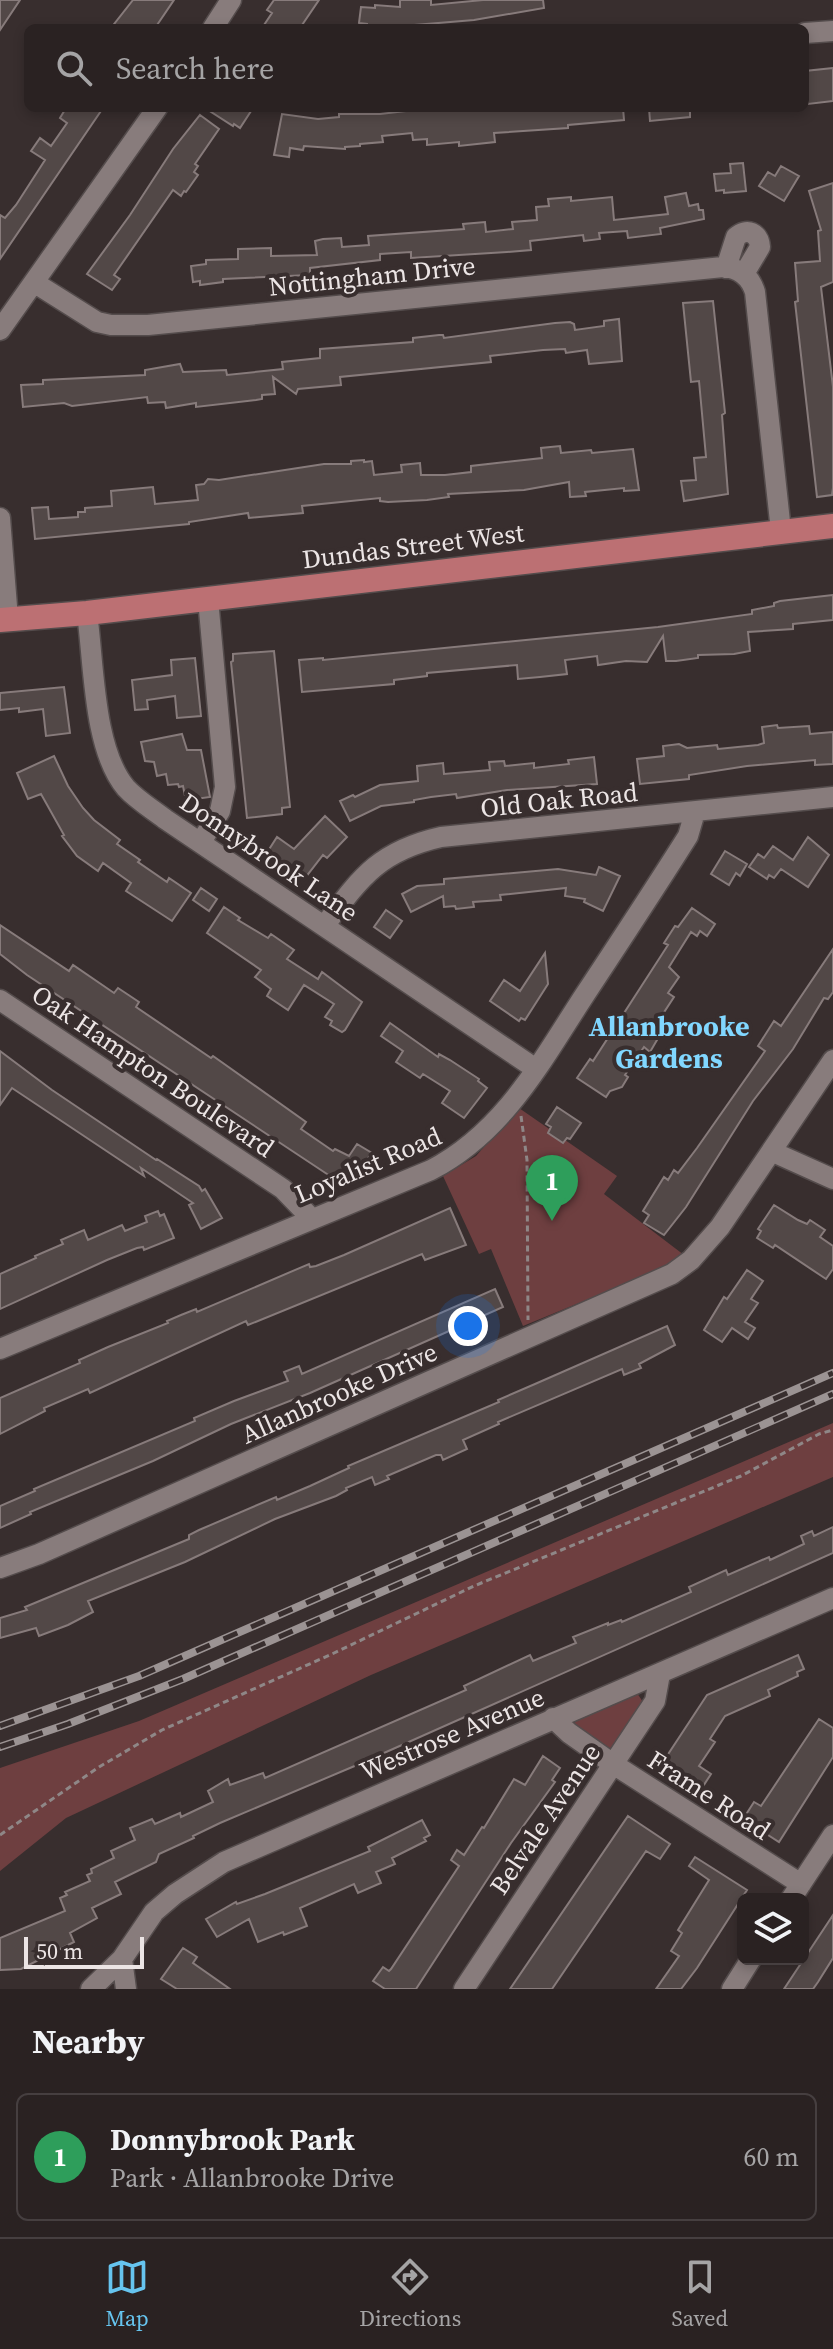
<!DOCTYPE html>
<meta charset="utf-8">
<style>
:root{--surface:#2a2222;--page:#322a2a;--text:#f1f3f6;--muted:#a5a4a5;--line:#463f40;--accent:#66c4ef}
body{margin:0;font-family:"Source Serif 4",serif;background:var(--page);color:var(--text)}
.controls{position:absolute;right:24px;bottom:24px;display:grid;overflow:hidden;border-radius:12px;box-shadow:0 4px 12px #0003}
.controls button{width:72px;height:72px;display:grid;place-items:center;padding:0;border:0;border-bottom:2px solid var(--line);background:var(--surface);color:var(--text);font:40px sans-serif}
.scale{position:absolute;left:24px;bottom:20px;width:120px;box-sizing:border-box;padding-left:8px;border:4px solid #ece5e5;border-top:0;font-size:22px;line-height:28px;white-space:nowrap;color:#ece5e5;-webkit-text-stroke:6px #382e2e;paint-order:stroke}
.you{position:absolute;left:468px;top:1326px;width:28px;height:28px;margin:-20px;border:6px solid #fff;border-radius:50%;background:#1a73e8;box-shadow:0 0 0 12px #1a73e833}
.badge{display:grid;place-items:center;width:52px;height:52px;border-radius:50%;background:var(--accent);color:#fff;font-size:26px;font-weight:700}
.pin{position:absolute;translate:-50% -66px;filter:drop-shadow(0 2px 4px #0008)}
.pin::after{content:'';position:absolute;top:42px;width:28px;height:24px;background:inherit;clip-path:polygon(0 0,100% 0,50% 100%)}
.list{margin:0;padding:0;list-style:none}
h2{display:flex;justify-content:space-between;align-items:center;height:104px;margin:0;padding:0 32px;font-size:34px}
h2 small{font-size:26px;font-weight:400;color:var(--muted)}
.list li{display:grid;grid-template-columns:52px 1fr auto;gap:24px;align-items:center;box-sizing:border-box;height:128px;margin:0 16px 16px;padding:0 16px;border:2px solid var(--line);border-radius:12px}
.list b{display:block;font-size:30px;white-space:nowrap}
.list p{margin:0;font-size:26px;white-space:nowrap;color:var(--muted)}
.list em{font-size:26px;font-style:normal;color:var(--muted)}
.icon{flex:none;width:44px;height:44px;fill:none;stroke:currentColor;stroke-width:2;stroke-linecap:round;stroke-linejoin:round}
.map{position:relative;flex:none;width:833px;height:1989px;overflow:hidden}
.search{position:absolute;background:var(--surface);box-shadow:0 4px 12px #0003;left:24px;right:24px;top:24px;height:88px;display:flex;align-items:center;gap:20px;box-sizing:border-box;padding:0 28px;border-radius:12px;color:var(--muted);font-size:30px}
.sheet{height:248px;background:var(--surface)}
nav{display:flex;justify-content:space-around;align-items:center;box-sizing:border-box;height:112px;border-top:2px solid var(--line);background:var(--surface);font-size:22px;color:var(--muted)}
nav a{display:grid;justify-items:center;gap:4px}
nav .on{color:var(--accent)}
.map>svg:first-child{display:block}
</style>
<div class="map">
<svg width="833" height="1989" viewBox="0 0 833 1989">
<rect width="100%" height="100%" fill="#382e2e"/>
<path fill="#6e3f40" d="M519,1108L617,1176L604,1194L684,1255L657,1271L523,1326L491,1249L479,1254L443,1176L476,1156Z
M833,1423V1477L371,1675L66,1818L0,1871V1768L139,1721Z
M628,1693H637L643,1702L612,1749L603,1752L574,1726L575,1721Z"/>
<path fill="#524847" stroke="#877b7b" stroke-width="2" d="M0,0H20L0,30Z
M133,0H174L155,28H111Z
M274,0H319L300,28H262L272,13L267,10Z
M400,0H431V5L483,0H543L544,8L474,20L415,25V27L406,28H367V24L359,23L361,7L375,8V5L400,7Z
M833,68V101L808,104L805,71Z
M66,108H103L0,259V215L5,218L16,205L45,160L31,151L40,138L51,146L67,123L60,118Z
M205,108H253L240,128L234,124L233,126Z
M432,108H623L624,120L568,125V128L494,133L495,142L459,146V142L427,145V139L413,140L412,133L382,136L383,142L360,144V146L345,147V149L304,146L303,150L290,148L289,157L274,155L282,114L318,119L339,117V114H380Z
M649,108H690V117L650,121Z
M200,115L219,129L195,164L198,166L194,172L198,175L186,192L184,191L181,196L173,190L114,275L120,279L112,290L87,274L130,215L173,149Z
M743,163L746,191L724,193V190L716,191L714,174L731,173L730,164Z
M781,166L799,176L784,201L759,186L768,172L775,176Z
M833,183V282L821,287L833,387V488L832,495L817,497L795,302L798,301L795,263L820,261L818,231L821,230L809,191Z
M686,193L689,206L698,204L699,210H703L704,219L660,228L661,234L628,238L627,231L599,233L600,239L584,241L583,235L530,241L531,250L507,252L411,258V252L380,254V260L310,268V275L223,279V282L200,285V281L193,282L191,266L206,264V260L238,259V249L271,248V256L317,255L315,241L323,239L341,238L342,247L369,245L368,236L464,229L463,224L485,222L486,232L513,229L512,222L537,220L536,207L549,206L548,199L571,197V201L612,197L614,220L668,214L665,197Z
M713,301L725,413L722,415L728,494L684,501L681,481L696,480L694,458L706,457L699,381L691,382L683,303Z
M619,319L622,361L589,364L587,350L566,353L565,349L543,350L490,356L491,362L340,377L341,385L298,389L296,394L273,377L275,394L262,395V399L256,400L196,407V403L166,408L165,402L148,403L147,397L72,406L64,403L23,407L21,385L43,384V380L145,375V370L180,364L183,372L226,370L227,375L283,369L282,362L320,358V349L413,342V338L439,335H443L444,338L555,323L570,322L574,324L575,330L604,326V321Z
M560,446L561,453L591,450L592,453L633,449L639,490L624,491V488L585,492L586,496L570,497L569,482L524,490L448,494L449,497L427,500L388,502L380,501V498L302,506L303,513L249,518L248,513L189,522V524L35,539L32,508L48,507L49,519L78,517V512H85V508L112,506L111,491L153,487L155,504L198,500L196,485L204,484L208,479L219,480L324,464H351V461L364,460V462L372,461L374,475L402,472L401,465L420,463L421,475H445L471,472V466L542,458L541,448Z
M833,595V620L793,624V629L748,632L750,651L734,654L698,655V658L676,661H666L663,636L647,662L626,661L598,665L597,656L565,660L567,674L540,677L518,679L517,665L427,673V676L394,680V684L302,692L299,660L323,658V660L658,627L752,614V610L774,606V603L780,601Z
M274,651L290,807L282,808V814L247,818L231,662L233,661V654Z
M195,658L201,716L177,718L175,696L147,700L148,709L135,710L132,680L172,675L171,660Z
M64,687L70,733L46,736L43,709L19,712V708L0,710V693Z
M777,725L778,728L809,726L810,734L833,732V764L815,765V760L747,766L689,775V779L640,784L637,759L664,756L663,746L679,744L687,748L717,745L718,749L758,745L764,743L762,727Z
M182,734L187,750H201L210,797L196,799L195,794L185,796L183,786L179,787L178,784L168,785L166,774L157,776L154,762L145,761L141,742Z
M54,756L68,786L83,808L94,820L120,840L117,844L140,860L138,862L167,882L169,878L191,893L172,921L126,891L131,883L103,863L98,871L77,856L62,836L64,835L41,794L28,799L17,773Z
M594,757L597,784L507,790L457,798L456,794L431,797L414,800V802L381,806L350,821L340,801L353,795L355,797L380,785L418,781L417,766L443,763L444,774L490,770L489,762L504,761L505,766L534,763V768L569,764L568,760Z
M325,816L347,837L327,858L323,855L305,878L268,851L277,837L294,849Z
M808,837L829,855L808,887L781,869L774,878L769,875L767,879L749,867L758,854L764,858L773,846L793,860Z
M725,851L747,864L740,876L736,873L729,885L711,874Z
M599,867L620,876L603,911L584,902L585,899L565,896L566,888L500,895L501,900L473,902L474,907L456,909L455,906L444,907L443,896L411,912L402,894L417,886L444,884V879L558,869L596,875Z
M201,888L217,899L209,911L193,900Z
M224,907L240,918L238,920L268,938L271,934L294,950L287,959L318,979L322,972L362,1002L345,1030L342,1032L330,1025L332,1021L325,1017L334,1004L304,985L288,1010L267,996L271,989L255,977L261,970L207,933Z
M692,908L715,924L707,936L700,931L697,936L691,932L669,967L679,977L668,993L674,997L657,1023L664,1028L650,1052L644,1047L625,1075L628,1077L622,1087L610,1091L606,1097L577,1078L590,1059L593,1061L668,945L664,943L675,926L678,927Z
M386,910L402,921L390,938L374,927Z
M0,925L69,971L73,965L114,993L118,988L139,1002L136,1007L211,1058L213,1056L306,1122L301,1129L333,1151L335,1149L349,1156L357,1144L372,1153L349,1182L337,1174L330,1176L27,975L0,954Z
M833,949V992L828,999L824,998L793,1049L753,1101L686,1207L664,1235L644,1223L649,1215L643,1211L664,1177L668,1180L674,1170L678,1173L697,1148L765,1051L758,1046L774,1021L781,1026Z
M545,953L548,984L525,1020L521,1018L519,1021L490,1001L504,980L520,991Z
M390,1023L438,1057L439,1054L450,1060L479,1079L478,1081L487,1088L464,1118L442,1103L450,1091L423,1074L420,1078L396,1062L403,1051L381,1036Z
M0,1051L52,1090L156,1160L157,1159L199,1186L202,1191L205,1189L222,1218L201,1229L189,1205L193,1203L141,1168L144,1176L12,1088L0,1105Z
M557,1107L581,1123L570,1139L567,1138L563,1143L548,1133L551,1127L546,1124Z
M774,1205L798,1220L807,1224L810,1220L825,1230L820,1237L833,1246V1269L826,1279L775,1245L773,1248L757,1238L761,1231L758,1229Z
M450,1208L466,1245L425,1260L422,1254L248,1325L246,1321L90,1393L88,1389L44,1408L45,1411L0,1434V1398L80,1363L79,1360L108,1347L168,1323L167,1321L181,1315L196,1309L197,1312L309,1264L310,1267L316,1266L344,1255Z
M158,1211L160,1216L164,1214L174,1238L144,1250L143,1247L137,1248L107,1260L0,1309V1274L36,1258L35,1256L63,1244L61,1240L84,1230L88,1240L122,1225L125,1231L147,1222L145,1216Z
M747,1270L763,1281L751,1299L758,1303L745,1322L755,1328L748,1339L732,1328L722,1342L704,1330L724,1297L727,1299Z
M495,1289L503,1307L310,1393L231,1424L153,1461L30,1512L31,1514L0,1528V1506L35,1491L34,1489L195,1421L194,1418L234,1401L288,1381L284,1372L299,1366L302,1374Z
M667,1326L675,1345L639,1364L641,1368L624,1375L622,1369L498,1422L499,1424L463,1440L467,1449L443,1460L441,1455H436L387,1476L389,1479L375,1485L372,1477L346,1488L347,1490L336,1496L275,1519L185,1562L88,1601L93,1612L68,1625L39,1636L36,1628L0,1638V1618L27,1610L25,1607L189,1539V1535L199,1530L276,1497L277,1500L310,1486L349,1468L348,1466L499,1402L498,1400L535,1384Z
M833,1527V1553L357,1765L220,1823L193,1836L194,1838L159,1854L156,1862L115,1882L121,1894L92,1908L97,1918L70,1933L74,1942L21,1969L0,1970V1938L65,1911L60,1898L67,1895L65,1892L90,1881L87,1875L92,1873L91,1869L114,1858L111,1851L135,1840L130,1828L152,1819L155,1824L180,1813L181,1817L213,1802L208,1791L228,1779L230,1785L263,1773L265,1778L466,1690L464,1686L530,1655L533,1661L576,1643L573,1637L608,1623V1625L621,1620L622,1622L691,1592L689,1587L726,1570L728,1575L769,1557L770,1560L804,1544L801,1536L812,1531L814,1536Z
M798,1655L804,1669L797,1672L798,1676L768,1690L770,1696L725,1716L710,1739L715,1742L699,1766L711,1774L700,1791L661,1765L707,1695Z
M819,1719L833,1728V1757L779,1842L751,1824L752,1821L745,1816L754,1802L761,1806Z
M543,1756L560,1768L552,1780L555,1782L511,1843L416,1989H385L373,1981L383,1967L389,1971L391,1969L459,1866L451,1860L457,1850L464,1855L482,1827L484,1828L514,1779L525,1785Z
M628,1816L670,1844L660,1859L646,1851L552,1989H510Z
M422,1820L430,1835L424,1838L426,1841L392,1858L395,1864L376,1872L381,1883L358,1893L354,1884L300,1908L307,1926L284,1935L283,1932L258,1942L249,1919L217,1937L206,1919L236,1902L237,1904L265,1894L370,1851L368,1847Z
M695,1857L747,1890L697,1968L681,1989H656L679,1956L671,1951L682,1933L678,1930L709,1880L689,1866Z
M833,1915V1958L818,1982L813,1989H784Z
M183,1948L197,1957L193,1963L230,1989H177L161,1979Z"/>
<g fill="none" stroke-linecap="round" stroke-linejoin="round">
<defs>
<path id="minor" d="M213,28L231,0
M805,33L833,31
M726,268L736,237C747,227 759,233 760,247L744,274
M35,283L97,322L111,325H148L723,267C739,268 750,276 755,292L781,531
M0,330L157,108
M0,518L8,619
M87,613C94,663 93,749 126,788C137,800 152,809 165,819L536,1069
M201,842L220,811L225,787L208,599
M325,925C361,877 379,851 441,837L833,797
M0,1000L283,1189L311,1218
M773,1152L833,1179
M0,1349L431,1170C504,1132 541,1062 584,996C619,943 654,890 688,836L695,812
M0,1568L39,1554L672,1274L691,1260L720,1227L833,1060
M553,1718L569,1733L613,1764L801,1884
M791,1899L833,1835
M122,1959L126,1989
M91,1989L122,1959L154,1912L175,1894L224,1862L833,1598
M464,1989L655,1701L660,1674
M732,1989L751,1959"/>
<path id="major" d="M0,620L87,613L833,526"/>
</defs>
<use href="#minor" stroke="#544c4c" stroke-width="23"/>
<use href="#major" stroke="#544c4c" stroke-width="27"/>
<path stroke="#8f8787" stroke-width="3" stroke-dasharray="6 4" stroke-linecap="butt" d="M521,1116L527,1160L528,1320
M0,1835L99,1767L162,1730L332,1654L474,1586L741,1476L819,1434L833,1430"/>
<use href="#minor" stroke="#887c7c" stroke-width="20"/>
<use href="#major" stroke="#bc7073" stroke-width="24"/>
<defs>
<path id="rail" d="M0,1726L139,1676L833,1373
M0,1747L68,1724L183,1679L833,1394"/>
</defs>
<use href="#rail" stroke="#9b9393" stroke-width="8"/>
<use href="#rail" stroke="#382e2e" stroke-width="5" stroke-dasharray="15" stroke-linecap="butt"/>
</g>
<g text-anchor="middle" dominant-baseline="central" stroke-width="8" stroke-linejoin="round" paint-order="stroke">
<g font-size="26" fill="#ece5e5" stroke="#382e2e">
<text transform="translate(372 276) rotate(-6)">Nottingham Drive</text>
<text transform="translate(413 546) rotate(-7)">Dundas Street West</text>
<text transform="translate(559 800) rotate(-6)">Old Oak Road</text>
<text transform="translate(269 857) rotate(34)">Donnybrook Lane</text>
<text transform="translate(153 1071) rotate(34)">Oak Hampton Boulevard</text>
<text transform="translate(368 1165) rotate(-23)">Loyalist Road</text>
<text transform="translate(339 1393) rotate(-24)">Allanbrooke Drive</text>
<text transform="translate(452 1734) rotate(-23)">Westrose Avenue</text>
<text transform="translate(709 1795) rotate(33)">Frame Road</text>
<text transform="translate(545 1819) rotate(-56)">Belvale Avenue</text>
</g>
<g font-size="28" font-weight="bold" fill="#81d7ff" stroke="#382e2e">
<text x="669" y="1026">Allanbrooke<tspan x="669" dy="32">Gardens</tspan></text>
</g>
</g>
</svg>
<div class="controls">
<button><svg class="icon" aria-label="layers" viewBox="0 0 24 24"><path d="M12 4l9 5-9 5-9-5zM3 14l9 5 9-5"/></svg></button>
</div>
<div class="scale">50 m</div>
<div class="you"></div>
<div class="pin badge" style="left:552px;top:1221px;background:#2e9e5b">1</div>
<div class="search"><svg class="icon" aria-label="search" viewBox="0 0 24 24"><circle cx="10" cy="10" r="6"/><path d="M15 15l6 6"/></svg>Search here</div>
</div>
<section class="sheet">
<h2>Nearby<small></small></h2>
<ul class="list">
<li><span class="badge" style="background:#2e9e5b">1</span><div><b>Donnybrook Park</b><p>Park · Allanbrooke Drive</p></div><em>60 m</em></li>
</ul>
</section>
<nav>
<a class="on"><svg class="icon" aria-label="map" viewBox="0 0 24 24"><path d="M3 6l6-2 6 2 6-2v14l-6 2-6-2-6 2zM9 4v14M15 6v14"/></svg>Map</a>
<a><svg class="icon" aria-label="directions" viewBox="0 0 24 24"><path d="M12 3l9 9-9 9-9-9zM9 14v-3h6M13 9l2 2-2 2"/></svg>Directions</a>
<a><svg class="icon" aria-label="saved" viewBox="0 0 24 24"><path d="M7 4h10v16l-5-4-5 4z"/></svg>Saved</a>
</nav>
